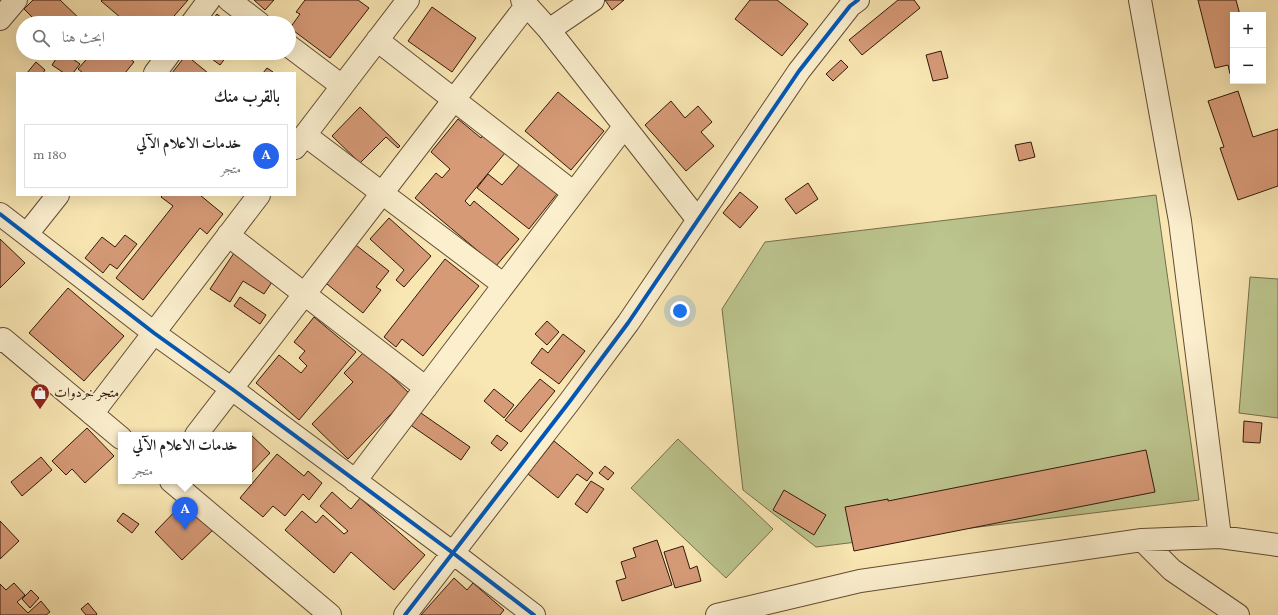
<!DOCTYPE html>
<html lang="ar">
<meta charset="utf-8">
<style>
:root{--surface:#fff;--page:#f2f2f2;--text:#222;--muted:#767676;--line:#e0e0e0;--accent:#2563eb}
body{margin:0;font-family:Vollkorn,Amiri,serif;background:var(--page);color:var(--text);direction:rtl}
.controls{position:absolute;right:12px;top:12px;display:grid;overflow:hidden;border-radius:0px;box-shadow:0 4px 16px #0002}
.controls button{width:36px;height:36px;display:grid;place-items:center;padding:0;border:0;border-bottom:1px solid var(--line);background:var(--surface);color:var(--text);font:20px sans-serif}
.you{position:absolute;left:680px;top:311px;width:14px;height:14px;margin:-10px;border:3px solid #fff;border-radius:50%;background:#1a73e8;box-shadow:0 0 0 6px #1a73e833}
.badge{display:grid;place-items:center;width:26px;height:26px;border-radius:50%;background:var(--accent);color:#fff;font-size:13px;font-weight:700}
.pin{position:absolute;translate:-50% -33px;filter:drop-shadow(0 1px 2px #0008)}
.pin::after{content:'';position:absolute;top:21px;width:14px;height:12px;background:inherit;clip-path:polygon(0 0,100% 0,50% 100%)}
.popup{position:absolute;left:118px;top:432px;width:134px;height:52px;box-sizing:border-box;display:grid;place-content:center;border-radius:0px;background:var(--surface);filter:drop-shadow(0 1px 3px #0005);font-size:13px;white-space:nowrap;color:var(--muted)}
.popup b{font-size:15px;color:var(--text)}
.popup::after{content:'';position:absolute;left:50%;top:100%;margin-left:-8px;border:8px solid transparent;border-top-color:var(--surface)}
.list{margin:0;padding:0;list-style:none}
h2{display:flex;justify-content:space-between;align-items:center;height:52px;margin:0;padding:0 16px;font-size:17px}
h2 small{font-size:13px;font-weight:400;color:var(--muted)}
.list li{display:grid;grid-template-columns:26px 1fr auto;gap:12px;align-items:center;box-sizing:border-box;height:64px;margin:0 8px 8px;padding:0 8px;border:1px solid var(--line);border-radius:0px}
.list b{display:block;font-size:15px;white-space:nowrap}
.list p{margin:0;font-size:13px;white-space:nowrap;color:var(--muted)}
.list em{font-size:13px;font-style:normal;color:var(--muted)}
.icon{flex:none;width:22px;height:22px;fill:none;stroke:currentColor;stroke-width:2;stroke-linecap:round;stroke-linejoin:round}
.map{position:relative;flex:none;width:1278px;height:615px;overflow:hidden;direction:ltr}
.search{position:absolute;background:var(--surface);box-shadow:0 4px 16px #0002;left:16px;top:16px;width:280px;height:44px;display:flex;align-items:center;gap:10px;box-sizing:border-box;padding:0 14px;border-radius:22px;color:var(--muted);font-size:15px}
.panel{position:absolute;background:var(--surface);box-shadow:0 4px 16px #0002;left:16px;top:72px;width:280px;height:124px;border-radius:0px;direction:rtl}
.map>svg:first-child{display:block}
</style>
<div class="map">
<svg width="1278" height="615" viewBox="0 0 1278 615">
<rect width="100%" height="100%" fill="#f9e7b3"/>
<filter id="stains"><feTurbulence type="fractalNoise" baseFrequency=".005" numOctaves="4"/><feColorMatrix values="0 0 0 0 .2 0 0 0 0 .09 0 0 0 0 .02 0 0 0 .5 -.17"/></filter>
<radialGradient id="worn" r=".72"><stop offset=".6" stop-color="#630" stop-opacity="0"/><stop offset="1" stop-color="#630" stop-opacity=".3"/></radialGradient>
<path fill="#bcc58e" stroke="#786e4c" d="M1156,195L1199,500L816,547L743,490L722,309L765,242Z
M1250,277L1278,279V418L1239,413Z
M678,439L773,529L726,578L631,488Z"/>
<path fill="#d69a77" stroke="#33180b" d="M33,0H60L84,23H30L34,19L24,9Z
M102,0H188L168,23H127L101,1Z
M254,0H274L265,10Z
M305,0H358L369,8L330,58L290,28L300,14L296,12Z
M605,0H624L612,10Z
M750,0H777L808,24L782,56L735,19Z
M898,0H914L920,8L862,55L849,40Z
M1198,0H1236L1240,15H1233V73L1230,74L1228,65L1215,68Z
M432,7L476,38L452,72L408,41Z
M217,14L228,23H210Z
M941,51L948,78L933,81L926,55Z
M60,53H64L80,64L73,73H64L52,65Z
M92,53H123L134,62L125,73H83L78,69Z
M204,53H229L220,65Z
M186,55L208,73H172Z
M841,60L848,67L833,81L826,74Z
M36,62L45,70L43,73H27Z
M267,68L273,72L272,73H263Z
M1238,91L1253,137L1278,129V186L1238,200L1220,148L1224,147L1208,101Z
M558,92L604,131L571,170L525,131Z
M671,101L685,118L698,106L712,122L701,132L714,146L686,171L645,125Z
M360,107L400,146L398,148L386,137L360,163L332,136Z
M458,119L481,138L483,135L505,153L465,201L470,206L474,201L519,239L496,266L415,198L436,173L442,178L450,169L431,152Z
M1031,142L1035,157L1019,161L1015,145Z
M520,164L557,194L529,229L477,188L488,174L502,185Z
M808,183L818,199L796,214L785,199Z
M740,192L758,207L740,228L723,213Z
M163,195H200L223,214L207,234L200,228L143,300L116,278L173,206L161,197Z
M389,218L431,256L404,287L396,280L404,270L370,239Z
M125,235L137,244L117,269L110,264L103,273L85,258L102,237L115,247Z
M0,239L25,263L0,288Z
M352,242L389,271L376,287L381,290L363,313L322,280Z
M234,253L274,279L264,294L243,281L230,302L210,289Z
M445,259L479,286L423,356L402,339L396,347L384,337Z
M68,288L124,336L84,381L29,333Z
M240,297L266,315L260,324L234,306Z
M314,317L356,352L299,420L256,383L279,355L301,373L307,366L299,358L305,351L294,342Z
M547,321L559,332L547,345L535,334Z
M563,334L585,351L559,384L531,363L542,348L548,353Z
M365,351L410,394L348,459L312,424L353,382L344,373Z
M540,379L555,391L521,432L505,420Z
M494,389L514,405L504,418L484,401Z
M418,411L470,447L461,460L409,424Z
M1244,421L1262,423L1260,443L1243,442Z
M87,428L114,456L85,483L72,469L66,475L52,461Z
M249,433L270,453L250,474L249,435H247Z
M497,435L508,443L501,451L491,443Z
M554,441L593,473L587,481L577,474L558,498L528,474Z
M1146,450L1155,492L854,551L845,507L888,499V501Z
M277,454L304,476L308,471L322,483L309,500L303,494L285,516L273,506L263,517L240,498Z
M41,457L52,470L22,496L11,482Z
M605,466L614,473L608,480L599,473Z
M591,481L604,489L587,513L575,504Z
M784,490L826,515L814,535L773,510Z
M332,492L351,509L360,498L425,555L394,590L351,552L334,573L285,530L302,511L316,523L323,515L344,534L348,531L320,506Z
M187,499L215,528L182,560L155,532Z
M123,513L139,524L132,533L117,521Z
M0,521L19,541L0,559Z
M657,540L672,585L622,601L616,581L626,578L621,562L636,557L633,548Z
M683,546L690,569L697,566L701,581L675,588L664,552Z
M454,578L467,590L473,583L504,610L500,615H421Z
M14,583L25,595L17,602L28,613L41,601L50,612L46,615H0V584L6,590Z
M31,590L39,598L30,608L22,599Z
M88,603L97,614L96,615H86L81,609Z"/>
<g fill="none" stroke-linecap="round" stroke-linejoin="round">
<defs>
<path id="minor" d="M229,0L259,23
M522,0L549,30L698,220
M1140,0L1180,221L1220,537
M0,19L16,0
M192,23L209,0
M549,30L593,0
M377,40L574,193
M289,46L342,86
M155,73L170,53
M305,135L504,285
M295,148L408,0
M0,214L154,333L232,389L453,553L534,615
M27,234L58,195
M228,235L426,388
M0,341L3,339L121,438
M92,414L259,195
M196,435L526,6
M171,481L330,615
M355,481L624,127
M1142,540L1172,570L1238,615
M405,615L570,401L628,323L799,71L850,6L858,0
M717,615L860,581L1142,540L1220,537L1278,545"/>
</defs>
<use href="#minor" stroke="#644c35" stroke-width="24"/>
<use href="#minor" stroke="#fbefce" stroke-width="22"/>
<defs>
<path id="cycleway" d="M0,214L154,333L232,389L453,553L534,615
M405,615L570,401L628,323L799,71L850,6L858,0"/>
</defs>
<use href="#cycleway" stroke="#fbefce" stroke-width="6"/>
<use href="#cycleway" stroke="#0057b8" stroke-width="4"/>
</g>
<defs>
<symbol id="shop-pin" viewBox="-11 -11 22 30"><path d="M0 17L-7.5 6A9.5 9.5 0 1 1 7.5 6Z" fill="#8f2418" stroke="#fbefce"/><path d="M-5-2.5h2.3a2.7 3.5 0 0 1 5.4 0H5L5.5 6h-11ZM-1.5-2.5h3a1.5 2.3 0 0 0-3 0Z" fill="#fff"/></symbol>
</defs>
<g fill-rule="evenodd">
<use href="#shop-pin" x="29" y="382" width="22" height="30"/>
</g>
<g text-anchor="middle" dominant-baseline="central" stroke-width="3.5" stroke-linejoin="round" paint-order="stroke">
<g font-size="14" fill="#33180b" stroke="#fbefce" text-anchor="start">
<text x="54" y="393">متجر خردوات</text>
</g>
</g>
<rect width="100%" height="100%" filter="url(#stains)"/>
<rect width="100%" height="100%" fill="url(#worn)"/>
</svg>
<div class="controls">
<button>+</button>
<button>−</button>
</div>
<div class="you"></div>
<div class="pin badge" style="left:185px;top:530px">A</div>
<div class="popup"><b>خدمات الاعلام الآلي</b>متجر</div>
<div class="search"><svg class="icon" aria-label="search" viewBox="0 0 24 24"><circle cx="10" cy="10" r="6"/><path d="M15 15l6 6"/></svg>ابحث هنا</div>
<section class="panel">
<h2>بالقرب منك<small></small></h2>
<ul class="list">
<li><span class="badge">A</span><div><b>خدمات الاعلام الآلي</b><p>متجر</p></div><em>180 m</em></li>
</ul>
</section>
</div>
